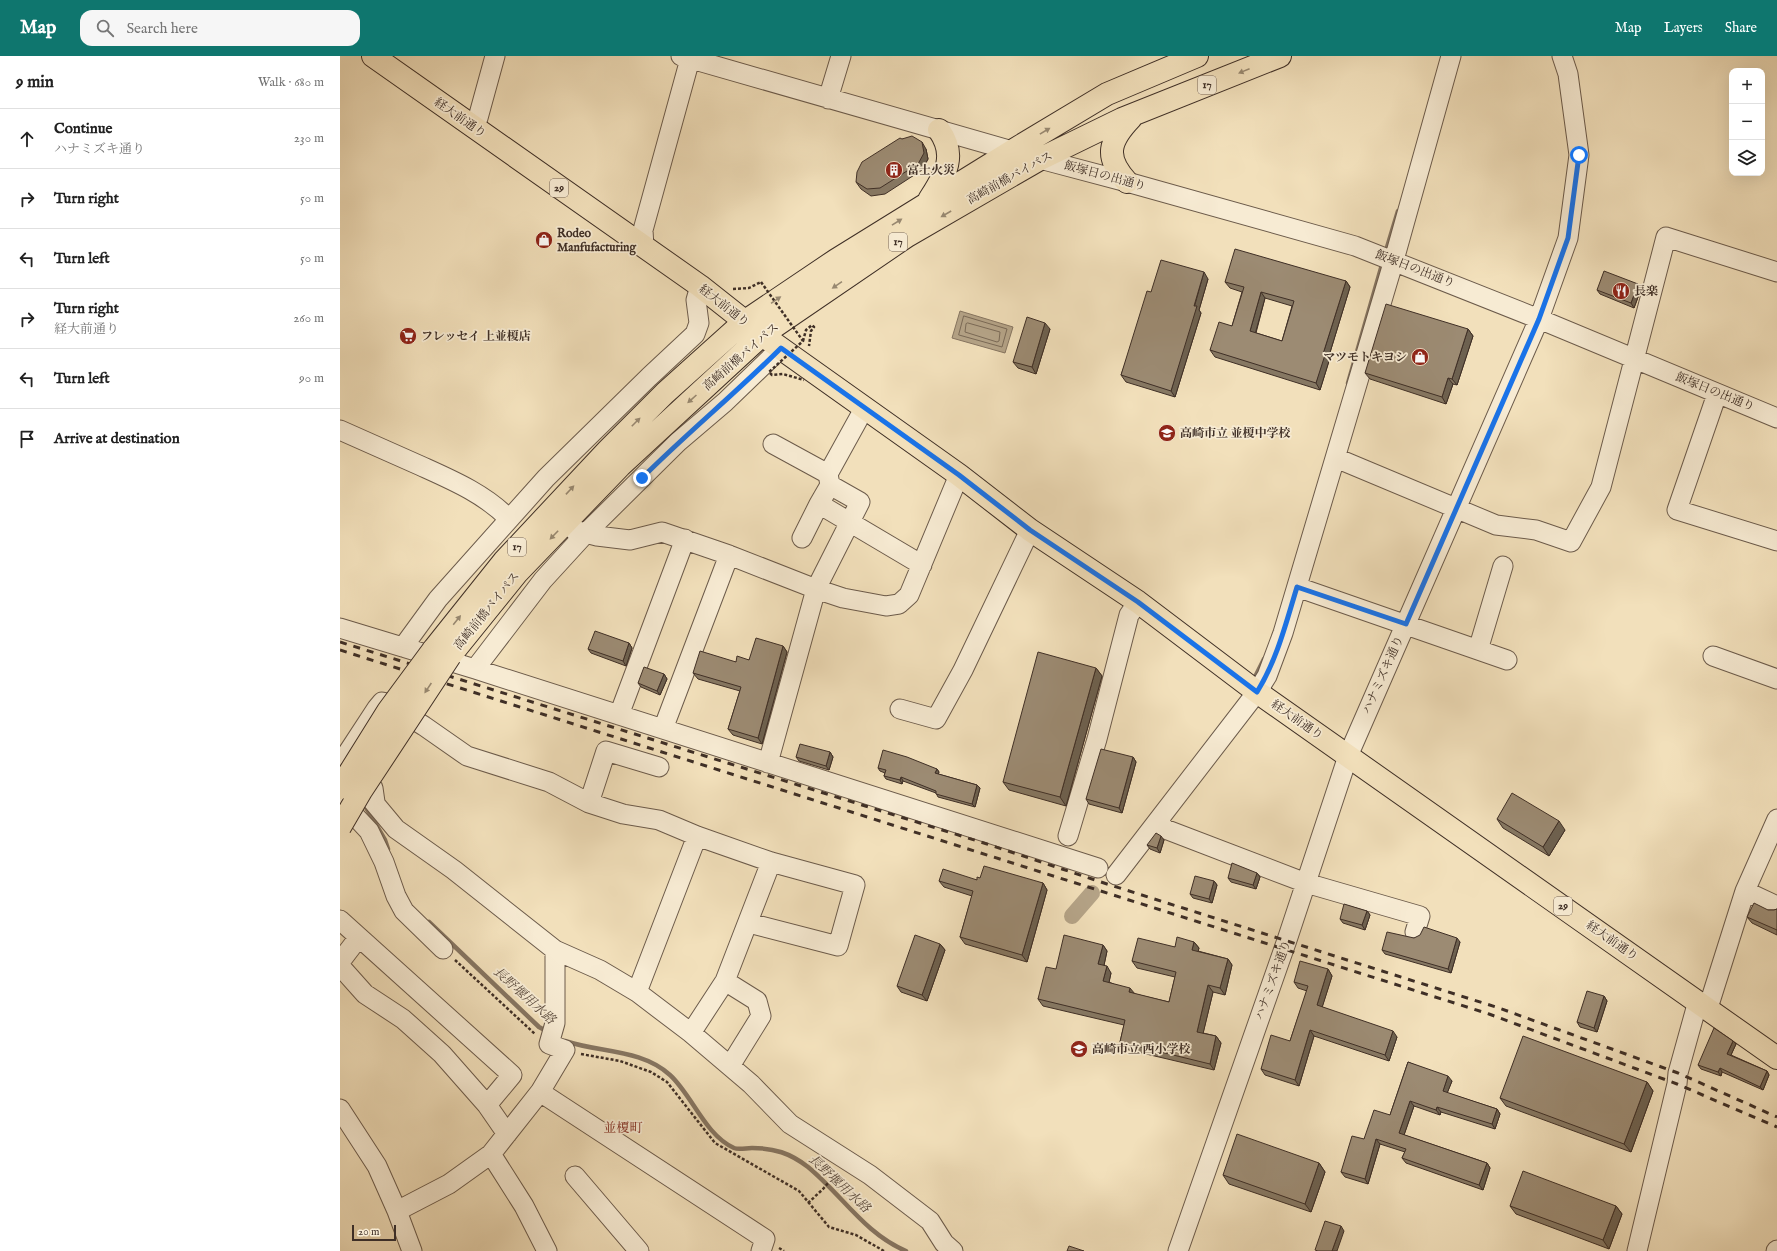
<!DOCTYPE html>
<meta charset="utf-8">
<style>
:root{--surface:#fff;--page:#f6f6f6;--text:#222;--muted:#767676;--line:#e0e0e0;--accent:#0f766e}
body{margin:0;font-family:"IM FELL English","Noto Serif JP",serif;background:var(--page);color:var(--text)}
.controls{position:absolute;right:12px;top:12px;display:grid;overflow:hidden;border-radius:8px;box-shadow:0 4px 16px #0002}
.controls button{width:36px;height:36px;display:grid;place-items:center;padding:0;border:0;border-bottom:1px solid var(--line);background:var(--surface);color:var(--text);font:20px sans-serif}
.scale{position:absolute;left:12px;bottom:10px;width:44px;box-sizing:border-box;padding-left:4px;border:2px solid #3f2f26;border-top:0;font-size:11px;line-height:14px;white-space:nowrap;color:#3f2f26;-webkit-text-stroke:3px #f7ebd3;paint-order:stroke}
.stop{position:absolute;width:12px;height:12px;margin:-9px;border:3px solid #1a73e8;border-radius:50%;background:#fff}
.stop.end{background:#1a73e8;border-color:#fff;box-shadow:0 1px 4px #0008}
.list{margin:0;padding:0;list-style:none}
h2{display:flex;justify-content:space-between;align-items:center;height:52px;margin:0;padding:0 16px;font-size:17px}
h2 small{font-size:13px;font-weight:400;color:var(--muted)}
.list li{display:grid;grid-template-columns:26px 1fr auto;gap:12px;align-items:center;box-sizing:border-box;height:60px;padding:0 16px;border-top:1px solid var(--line)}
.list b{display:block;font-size:15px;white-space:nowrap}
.list p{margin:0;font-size:13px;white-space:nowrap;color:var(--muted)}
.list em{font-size:13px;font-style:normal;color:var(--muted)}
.icon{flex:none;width:22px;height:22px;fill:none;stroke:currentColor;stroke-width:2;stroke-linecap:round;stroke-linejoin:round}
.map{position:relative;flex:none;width:1437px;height:1195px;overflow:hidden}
header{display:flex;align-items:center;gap:24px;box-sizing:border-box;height:56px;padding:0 20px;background:var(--accent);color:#fff}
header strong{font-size:19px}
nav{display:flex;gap:22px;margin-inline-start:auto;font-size:14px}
.search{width:280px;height:36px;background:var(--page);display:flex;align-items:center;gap:10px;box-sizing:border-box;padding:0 14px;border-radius:12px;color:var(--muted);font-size:15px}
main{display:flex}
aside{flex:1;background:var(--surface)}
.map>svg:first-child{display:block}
</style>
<header>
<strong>Map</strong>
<div class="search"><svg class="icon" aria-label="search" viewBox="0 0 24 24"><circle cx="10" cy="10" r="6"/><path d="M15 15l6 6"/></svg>Search here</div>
<nav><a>Map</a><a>Layers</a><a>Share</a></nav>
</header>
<main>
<aside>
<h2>9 min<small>Walk · 680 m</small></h2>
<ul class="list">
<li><svg class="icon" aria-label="ahead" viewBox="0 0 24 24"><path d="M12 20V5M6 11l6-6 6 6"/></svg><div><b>Continue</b><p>ハナミズキ通り</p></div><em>230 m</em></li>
<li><svg class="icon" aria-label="right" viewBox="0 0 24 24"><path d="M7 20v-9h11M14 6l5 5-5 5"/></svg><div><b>Turn right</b></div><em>50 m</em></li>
<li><svg class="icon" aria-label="left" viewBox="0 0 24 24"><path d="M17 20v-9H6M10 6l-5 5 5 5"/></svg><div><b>Turn left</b></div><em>50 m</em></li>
<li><svg class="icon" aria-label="right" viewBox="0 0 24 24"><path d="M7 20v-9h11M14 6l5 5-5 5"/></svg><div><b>Turn right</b><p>経大前通り</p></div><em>260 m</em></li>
<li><svg class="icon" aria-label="left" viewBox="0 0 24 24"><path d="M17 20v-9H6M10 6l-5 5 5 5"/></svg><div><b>Turn left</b></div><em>90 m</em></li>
<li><svg class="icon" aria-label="arrive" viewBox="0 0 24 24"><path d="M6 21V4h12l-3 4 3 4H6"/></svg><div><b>Arrive at destination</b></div></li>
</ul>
</aside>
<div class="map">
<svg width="1437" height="1195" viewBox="0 0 1437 1195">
<rect width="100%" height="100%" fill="#f2e0bb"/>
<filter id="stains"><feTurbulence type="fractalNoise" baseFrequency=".005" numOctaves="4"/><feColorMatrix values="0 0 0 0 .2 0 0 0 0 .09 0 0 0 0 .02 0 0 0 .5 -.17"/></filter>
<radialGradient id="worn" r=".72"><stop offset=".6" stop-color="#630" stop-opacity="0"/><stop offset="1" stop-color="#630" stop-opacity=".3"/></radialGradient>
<path fill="#b5a488" stroke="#867561" d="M620,255L673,271L665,297L612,282Z"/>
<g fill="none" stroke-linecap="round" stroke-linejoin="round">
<path stroke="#7a6a57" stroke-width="1" d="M624,260L667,273L662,291L619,279Z
M628,267L660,276L659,285L657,286L625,276L626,268Z"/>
<path stroke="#867561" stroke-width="4.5" d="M1045,198L1058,155
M1008,327L1043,205
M913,625L924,603
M24,748L45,784L48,793
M89,866L199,971L208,976
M225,985C261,997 301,993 330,1019C352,1039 365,1079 394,1092C399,1094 406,1092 412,1092C434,1092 450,1097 468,1111C502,1139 525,1178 566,1195"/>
<path stroke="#b5a488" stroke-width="16" d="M732,860L752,837"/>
<defs>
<path id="minor" d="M341,0L700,103L787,126L1015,190L1199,263L1437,362
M488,43L501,0
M133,71L138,62L155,0
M304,191L303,174L350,3
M1377,338L1337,454L1437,485
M0,374C27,386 54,398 81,410C112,424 145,438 169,463
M433,388L488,418
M996,402L1156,469L1196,474L1231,486L1261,431L1326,181L1437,216
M490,429L479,448L582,509
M234,474L257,480L290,484L322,476L389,499L476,533L503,542L546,550L559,548L569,539L619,419
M462,482L479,448
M957,531L1167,604
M0,572L135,613L758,812
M63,591L98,543L206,422L309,321L355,278L359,267L356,244L360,230
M1138,594L1163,510
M1373,600L1437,623
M135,613L203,524L246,477L338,386L385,346L441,292
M560,653L596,663L623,614L690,474
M279,659L345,483
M323,673L389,499
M428,707L476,533L520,446L490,429L488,418L525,351
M26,737L56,773L114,814L215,894L260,914L297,936L351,977L411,1028L450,1068L530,1119L590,1165L604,1187L613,1195
M0,744L29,775L44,806L56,840L64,855L103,893
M35,746L33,732L1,707L37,652L42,646L47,647L84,670L127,700L209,726L249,747L283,758L319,764L357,780L431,806L515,829L498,890L409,867
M249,747L266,695L319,711
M818,766L825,773L966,827L1080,860L1075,876
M728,780L757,683L789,559L798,546
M776,819L917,636L927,620L943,577L1054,204L1111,0
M1405,835L1437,850
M0,864L172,1019L147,1049
M0,906L19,881
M0,910L25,938L63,963L102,998L147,1049L167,1078
M385,925L417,945L421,960L390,1010
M297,936L357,780
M1368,952L1405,835L1437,763
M351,977L385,925L431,806
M200,1036L425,1183L421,1195
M0,1053L37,1110L57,1155L72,1195
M151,1098L184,1150L207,1195
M235,1120L299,1195
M57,1155L109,1128L151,1098L200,1036L225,994L209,988L215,967V894
M838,1195L947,884L1008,700L1199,263L1228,182L1239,99L1228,18L1222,0
M1297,1195L1337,1028L1338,1017L1358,945
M1436,1195L1437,1194"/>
<path id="major" d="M33,0L360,230L422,279L619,419L690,474L798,546L917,636L1437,1002"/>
<path id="highway" d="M787,126C764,101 769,85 791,62
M589,144C604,120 618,101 599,74
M93,594L164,505L268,394L325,337L404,266L496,204L672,95L767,38L857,0
M110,600L177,517L280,410L422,279L567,180L700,103L782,63L940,0"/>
</defs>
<use href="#minor" stroke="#6c5b4b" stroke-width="21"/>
<use href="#major" stroke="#3f2f26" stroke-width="24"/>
<use href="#highway" stroke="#3f2f26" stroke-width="24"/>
<path stroke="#3f2f26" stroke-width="2.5" stroke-dasharray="3 2" stroke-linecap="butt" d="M393,233L409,232L421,226
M463,285L466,274L472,269L474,271L471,275L469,290
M115,904L195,978
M241,998L280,1005L311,1016L327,1026L375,1087L459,1135L489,1171L516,1179L544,1195
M468,1147L483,1133L494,1120L501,1121
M439,1192L444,1195"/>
<use href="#minor" stroke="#f7ebd3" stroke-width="19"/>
<use href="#major" stroke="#f2e0bb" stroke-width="22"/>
<use href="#highway" stroke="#f2e0bb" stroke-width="22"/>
<path stroke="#3f2f26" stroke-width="3" stroke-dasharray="7 7" stroke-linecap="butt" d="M0,586L647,788L767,828L1159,952L1338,1017L1437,1061
M0,594L1149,958L1337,1028L1437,1071"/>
<defs>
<path id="highway-bridge" d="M0,732L48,655L93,594
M0,771L21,735L110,600"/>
</defs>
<use href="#highway-bridge" stroke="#3f2f26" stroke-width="24" stroke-linecap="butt"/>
<path stroke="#3f2f26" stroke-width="2.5" stroke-dasharray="3 2" stroke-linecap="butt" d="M421,226L463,285L429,316L432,319L443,318L464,324"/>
<use href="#highway-bridge" stroke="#f2e0bb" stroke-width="22"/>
</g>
<path fill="#867863" stroke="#3f2f26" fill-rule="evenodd" d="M562,83L586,93L588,103L582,114L545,138L531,140L521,133L516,126Z
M868,223L859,254L861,257L835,341L786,326L781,319L811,236Z
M1006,225L1010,231L988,303L989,305L980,334L875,301L870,294L892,270L902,236L890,232L885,226ZM925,242L952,250L942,285L916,277Z
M1298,228L1301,233L1294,252L1260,238L1257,234Z
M710,273L696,318L678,312L673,306Z
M1128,273L1133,280L1117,329L1113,328L1106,348L1030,323L1025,317Z
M289,587L292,592L286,610L251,597L248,593Z
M443,590L447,596L422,688L393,679L388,673L400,635L358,623L353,617L396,606L409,604Z
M756,612L762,620L726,750L669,734L663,726Z
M324,618L327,623L320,639L301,631L298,627Z
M490,696L493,701L489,714L459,705L456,701Z
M793,701L796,706L782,757L749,748L746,743Z
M538,712L597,713L599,716L598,718L637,729L640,732L635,751L598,741L596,737L563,725L562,728L546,723L544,720L545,717L540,715Z
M1157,763L1225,774L1209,800L1163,772Z
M824,784L820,797L810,793L807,789Z
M917,817L920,821L916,833L891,826L888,822Z
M640,822L703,827L707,834L687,906L625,888L620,881L632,840L604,831L599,825L637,824Z
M874,825L877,829L872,847L853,842L850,838Z
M1437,853V879L1412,867L1407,861L1428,854H1434Z
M1027,855L1030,859L1025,874L1003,867L1000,863Z
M1074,882L1120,886L1111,917L1045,898L1042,894Z
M854,886L859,892L858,895L888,903L892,909L885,939L873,936L863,977L876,980L881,987L874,1014L785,993L780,986L784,969L703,950L698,943L716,913L763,889L767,895L764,909L771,917L769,926L795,938L829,946L835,921L797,912L792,905L835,891Z
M600,888L605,894L587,945L561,936L557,930Z
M988,913L992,920L982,951L1057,981L1049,1005L974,980L959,1030L925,1019L921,1013L950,985L967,935L958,932L954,926Z
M1264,940L1267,945L1257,976L1240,971L1237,966Z
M1393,985L1396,988L1391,999L1427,1015L1429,1019L1423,1034L1382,1016L1381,1020L1361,1013L1358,1009Z
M1068,1006L1112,1025L1107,1037L1157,1053L1160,1058L1155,1073L1101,1056L1100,1059L1074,1050L1064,1079L1147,1107L1150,1112L1143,1134L1066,1107L1062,1102L1065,1096L1040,1088L1028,1128L1005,1121L1001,1116L1024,1083L1050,1059Z
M1307,1026L1313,1035L1291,1096L1166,1050L1160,1042Z
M979,1107L985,1116L971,1156L889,1128L883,1119Z
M1170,1150H1276L1282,1158L1269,1193L1176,1158Z"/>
<path fill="#6d6150" stroke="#3f2f26" d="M582,86L586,93L588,103L582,114L578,108Z
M864,216L868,223L859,254L861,257L835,341L831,335Z
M1006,225L1010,231L988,303L989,305L980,334L976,327L983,298Z
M1298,228L1301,233L1294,252L1291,247Z
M921,236L925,242L914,282L910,275Z
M705,267L710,273L696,318L692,311Z
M1128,273L1133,280L1117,329L1112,323Z
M1108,322L1113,328L1106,348L1102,341Z
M289,587L292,592L286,610L283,605Z
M443,590L447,596L422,688L418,682Z
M756,612L762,620L726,750L720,741Z
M324,618L327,623L320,639L317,635Z
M490,696L493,701L489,714L486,710Z
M793,701L796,706L782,757L779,752Z
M597,713L599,716L597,721L595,717Z
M561,721L563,725L562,728L560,724Z
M637,729L640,732L635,751L632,748Z
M1219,765L1225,774L1209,800L1203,791Z
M821,780L824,784L820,797L817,792Z
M917,817L920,821L916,833L913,829Z
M874,825L877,829L872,847L869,843Z
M703,827L707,834L687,906L682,899Z
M1027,855L1030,859L1025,874L1022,869Z
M1117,882L1120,886L1111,917L1108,913Z
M854,886L859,892L857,900L852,894Z
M600,888L605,894L587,945L582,939Z
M763,889L767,895L763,914L758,908Z
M888,903L892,909L885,939L880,932Z
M767,910L771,917L768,931L763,925Z
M988,913L992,920L981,955L977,949Z
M868,929L873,936L862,982L857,976Z
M790,932L795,938L789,936Z
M1264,940L1267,945L1257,976L1254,972Z
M970,974L974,980L959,1030L955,1024Z
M1053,975L1057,981L1049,1005L1045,999Z
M876,980L881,987L874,1014L870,1008Z
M1393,985L1396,988L1390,1001L1387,998Z
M1380,1012L1382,1016L1381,1020L1378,1016Z
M1427,1015L1429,1019L1423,1034L1420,1031Z
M1108,1020L1112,1025L1106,1040L1103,1035Z
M1307,1026L1313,1035L1291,1096L1284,1088Z
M1070,1045L1074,1050L1063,1082L1059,1077Z
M1097,1051L1101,1056L1100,1059L1096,1054Z
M1157,1053L1160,1058L1155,1073L1152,1068Z
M1036,1083L1040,1088L1028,1128L1025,1123Z
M979,1107L985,1116L971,1156L965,1148Z
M1147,1107L1150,1112L1143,1134L1139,1129Z
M1276,1150L1282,1158L1269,1193L1263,1184Z
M1001,1170L1004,1175L997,1195H992Z"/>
<path fill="#9c8b73" stroke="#3f2f26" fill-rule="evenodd" d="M572,80L582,86L584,97L578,108L540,132L527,133L516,126L517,116L522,106L560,82L562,83Z
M895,193L1006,225L983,298L985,299L976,327L870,294L879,266L892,270L904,231L885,226ZM921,236L954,245L942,285L910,275Z
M821,204L864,216L854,250H857L831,335L781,319L807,235L811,236Z
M1264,215L1298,228L1291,247L1257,234Z
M1046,248L1128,273L1112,323L1108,322L1102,341L1025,317Z
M687,261L705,267L692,311L673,306Z
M255,575L289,587L283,605L248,593Z
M416,582L443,590L418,682L388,673L401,631L353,617L360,595L396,606L397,600L409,604Z
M698,596L756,612L720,741L663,726Z
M304,611L324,618L317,635L298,627Z
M460,688L490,696L486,710L456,701Z
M761,693L793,701L779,752L746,743Z
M543,694L567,701L597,713L595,717L637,729L632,748L596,738V735L561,721L560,724L544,720L546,714L538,712Z
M1172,737L1219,765L1203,791L1157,763Z
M816,777L821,780L817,792L807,789Z
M892,807L917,817L913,829L888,822Z
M644,810L703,827L682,899L620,881L633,835L599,825L603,813L637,824V821L640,822Z
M855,820L874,825L869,843L850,838Z
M1414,847L1428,854H1434L1437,853V874L1407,861Z
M1004,848L1027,855L1022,869L1000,863Z
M1084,871L1117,882L1108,913L1042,894L1047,876L1074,882L1080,879Z
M575,879L600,888L582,939L557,930Z
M724,879L763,889L758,908L767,910L763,925L790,932L789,936L829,946L836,916L792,905L798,882L835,891L837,881L854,886L852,894L888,903L880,932L868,929L857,976L876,980L870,1008L780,986L785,964L698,943L706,911L716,913Z
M960,905L988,913L977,949L1053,975L1045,999L970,974L955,1024L921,1013L931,979L950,985L968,930L954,926Z
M1247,935L1264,940L1254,972L1237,966Z
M1374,972L1393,985L1387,998L1427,1015L1420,1031L1380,1012L1378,1016L1358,1009Z
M1183,980L1307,1026L1284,1088L1160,1042Z
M1068,1006L1108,1020L1103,1035L1157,1053L1152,1068L1097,1051L1096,1054L1070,1045L1059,1077L1147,1107L1139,1129L1062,1102L1066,1093L1036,1083L1025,1123L1001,1116L1012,1080L1024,1083L1034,1054L1050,1059Z
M897,1078L979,1107L965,1148L883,1119Z
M1183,1115L1276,1150L1263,1184L1170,1150Z
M985,1165L1001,1170L992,1195H978L975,1194Z
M729,1190L744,1195H727Z"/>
<defs><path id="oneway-solid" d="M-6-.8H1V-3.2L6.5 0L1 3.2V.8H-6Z"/></defs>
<g fill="#988870">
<use href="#oneway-solid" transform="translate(904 15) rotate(158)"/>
<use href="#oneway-solid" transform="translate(705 75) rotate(-31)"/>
<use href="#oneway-solid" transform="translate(606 158) rotate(150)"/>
<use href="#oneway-solid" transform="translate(557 166) rotate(-32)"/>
<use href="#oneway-solid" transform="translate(497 229) rotate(146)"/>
<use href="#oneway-solid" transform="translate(436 244) rotate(-34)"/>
<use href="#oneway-solid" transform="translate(352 343) rotate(138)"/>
<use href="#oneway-solid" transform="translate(296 366) rotate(-45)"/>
<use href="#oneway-solid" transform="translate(230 434) rotate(-47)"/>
<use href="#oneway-solid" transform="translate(214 479) rotate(134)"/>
<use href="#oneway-solid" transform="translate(117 564) rotate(-51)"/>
<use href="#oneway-solid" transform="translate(88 632) rotate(124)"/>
</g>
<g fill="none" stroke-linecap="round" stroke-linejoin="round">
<path stroke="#1a73e8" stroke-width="5" d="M302,422C347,377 396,337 441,292L619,419L690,474L798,546L917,636C937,604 946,567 957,531L1066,568L1199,263L1228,182L1239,99"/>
</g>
<defs>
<symbol id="building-disc" viewBox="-11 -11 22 22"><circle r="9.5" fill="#8f2418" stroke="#f7ebd3"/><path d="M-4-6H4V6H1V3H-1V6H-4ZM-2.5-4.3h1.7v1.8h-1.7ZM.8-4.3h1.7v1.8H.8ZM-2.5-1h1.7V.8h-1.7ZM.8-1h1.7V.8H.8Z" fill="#fff"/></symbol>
<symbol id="shop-disc" viewBox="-11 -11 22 22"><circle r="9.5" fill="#8f2418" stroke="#f7ebd3"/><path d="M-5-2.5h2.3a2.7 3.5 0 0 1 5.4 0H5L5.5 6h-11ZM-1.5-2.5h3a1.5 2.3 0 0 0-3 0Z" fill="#fff"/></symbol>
<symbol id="restaurant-disc" viewBox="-11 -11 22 22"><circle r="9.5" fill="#8f2418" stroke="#f7ebd3"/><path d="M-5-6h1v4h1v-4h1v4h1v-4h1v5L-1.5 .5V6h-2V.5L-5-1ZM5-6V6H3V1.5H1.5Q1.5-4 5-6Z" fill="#fff"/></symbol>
<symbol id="supermarket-disc" viewBox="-11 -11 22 22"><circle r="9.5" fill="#8f2418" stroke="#f7ebd3"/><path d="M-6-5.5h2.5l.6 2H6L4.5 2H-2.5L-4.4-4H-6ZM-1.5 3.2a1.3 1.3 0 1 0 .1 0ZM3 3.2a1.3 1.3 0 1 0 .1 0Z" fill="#fff"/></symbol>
<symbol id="school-disc" viewBox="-11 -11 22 22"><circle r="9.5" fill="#8f2418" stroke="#f7ebd3"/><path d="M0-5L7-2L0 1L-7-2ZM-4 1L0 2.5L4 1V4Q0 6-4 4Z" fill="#fff"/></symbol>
</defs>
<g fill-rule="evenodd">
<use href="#building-disc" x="544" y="104" width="20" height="20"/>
<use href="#shop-disc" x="194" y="174" width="20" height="20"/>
<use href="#restaurant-disc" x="1271" y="225" width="20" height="20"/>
<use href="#supermarket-disc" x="58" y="270" width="20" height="20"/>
<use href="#shop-disc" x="1070" y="291" width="20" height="20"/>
<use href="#school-disc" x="817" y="367" width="20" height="20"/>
<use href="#school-disc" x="729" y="983" width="20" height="20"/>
</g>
<g text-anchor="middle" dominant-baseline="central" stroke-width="3.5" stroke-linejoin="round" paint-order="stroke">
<g fill="#f7ebd3" stroke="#76675a" stroke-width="1">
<rect x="858" y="20" width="18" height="18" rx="3"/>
<rect x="210" y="123" width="18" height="18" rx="3"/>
<rect x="549" y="177" width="18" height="18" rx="3"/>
<rect x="168" y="482" width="18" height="18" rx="3"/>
<rect x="1214" y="841" width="18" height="18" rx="3"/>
</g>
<g font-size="11" font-weight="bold" fill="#3f2f26">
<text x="867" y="29">17</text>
<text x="219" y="132">29</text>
<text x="558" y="186">17</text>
<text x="177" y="491">17</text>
<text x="1223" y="850">29</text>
</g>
<g font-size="12" fill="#3f2f26" stroke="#f7ebd3">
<text transform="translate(120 62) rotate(35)">経大前通り</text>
<text transform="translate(765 120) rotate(15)">飯塚日の出通り</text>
<text transform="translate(670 122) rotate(-29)">高崎前橋バイパス</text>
<text transform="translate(1075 213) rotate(21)">飯塚日の出通り</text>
<text transform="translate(384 250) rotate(38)">経大前通り</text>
<text transform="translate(401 301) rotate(-41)">高崎前橋バイパス</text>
<text transform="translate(1375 336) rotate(22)">飯塚日の出通り</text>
<text transform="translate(147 555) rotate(-51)">高崎前橋バイパス</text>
<text transform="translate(1043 619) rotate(-66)">ハナミズキ通り</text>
<text transform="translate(957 664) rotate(35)">経大前通り</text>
<text transform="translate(1272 885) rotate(35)">経大前通り</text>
<text transform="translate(933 924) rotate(-70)">ハナミズキ通り</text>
</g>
<g font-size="12" font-weight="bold" fill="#3f2f26" stroke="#f7ebd3" text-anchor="start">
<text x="567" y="114">富士火災</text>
<text x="217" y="177">Rodeo<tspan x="217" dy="14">Manfufacturing</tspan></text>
<text x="1294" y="235">長楽</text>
<text x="81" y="280">フレッセイ 上並榎店</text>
<text x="1067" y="301" text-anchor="end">マツモトキヨシ</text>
<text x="840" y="377">高崎市立 並榎中学校</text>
<text x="752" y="993">高崎市立 西小学校</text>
</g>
<g font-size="13" font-style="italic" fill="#5c4c3e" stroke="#f7ebd3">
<text transform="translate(184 940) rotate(42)">長野堰用水路</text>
<text transform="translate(499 1128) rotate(43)">長野堰用水路</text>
</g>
<g font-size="13" fill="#7a1f14" stroke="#f7ebd3">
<text x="283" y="1072">並榎町</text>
</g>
</g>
<rect width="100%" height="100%" filter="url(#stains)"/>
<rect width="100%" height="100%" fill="url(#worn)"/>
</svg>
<div class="controls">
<button>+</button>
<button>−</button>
<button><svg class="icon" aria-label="layers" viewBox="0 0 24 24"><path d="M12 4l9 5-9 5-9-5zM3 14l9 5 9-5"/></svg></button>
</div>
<div class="scale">20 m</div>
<div class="stop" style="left:1239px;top:99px"></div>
<div class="stop end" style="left:302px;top:422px"></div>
</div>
</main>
